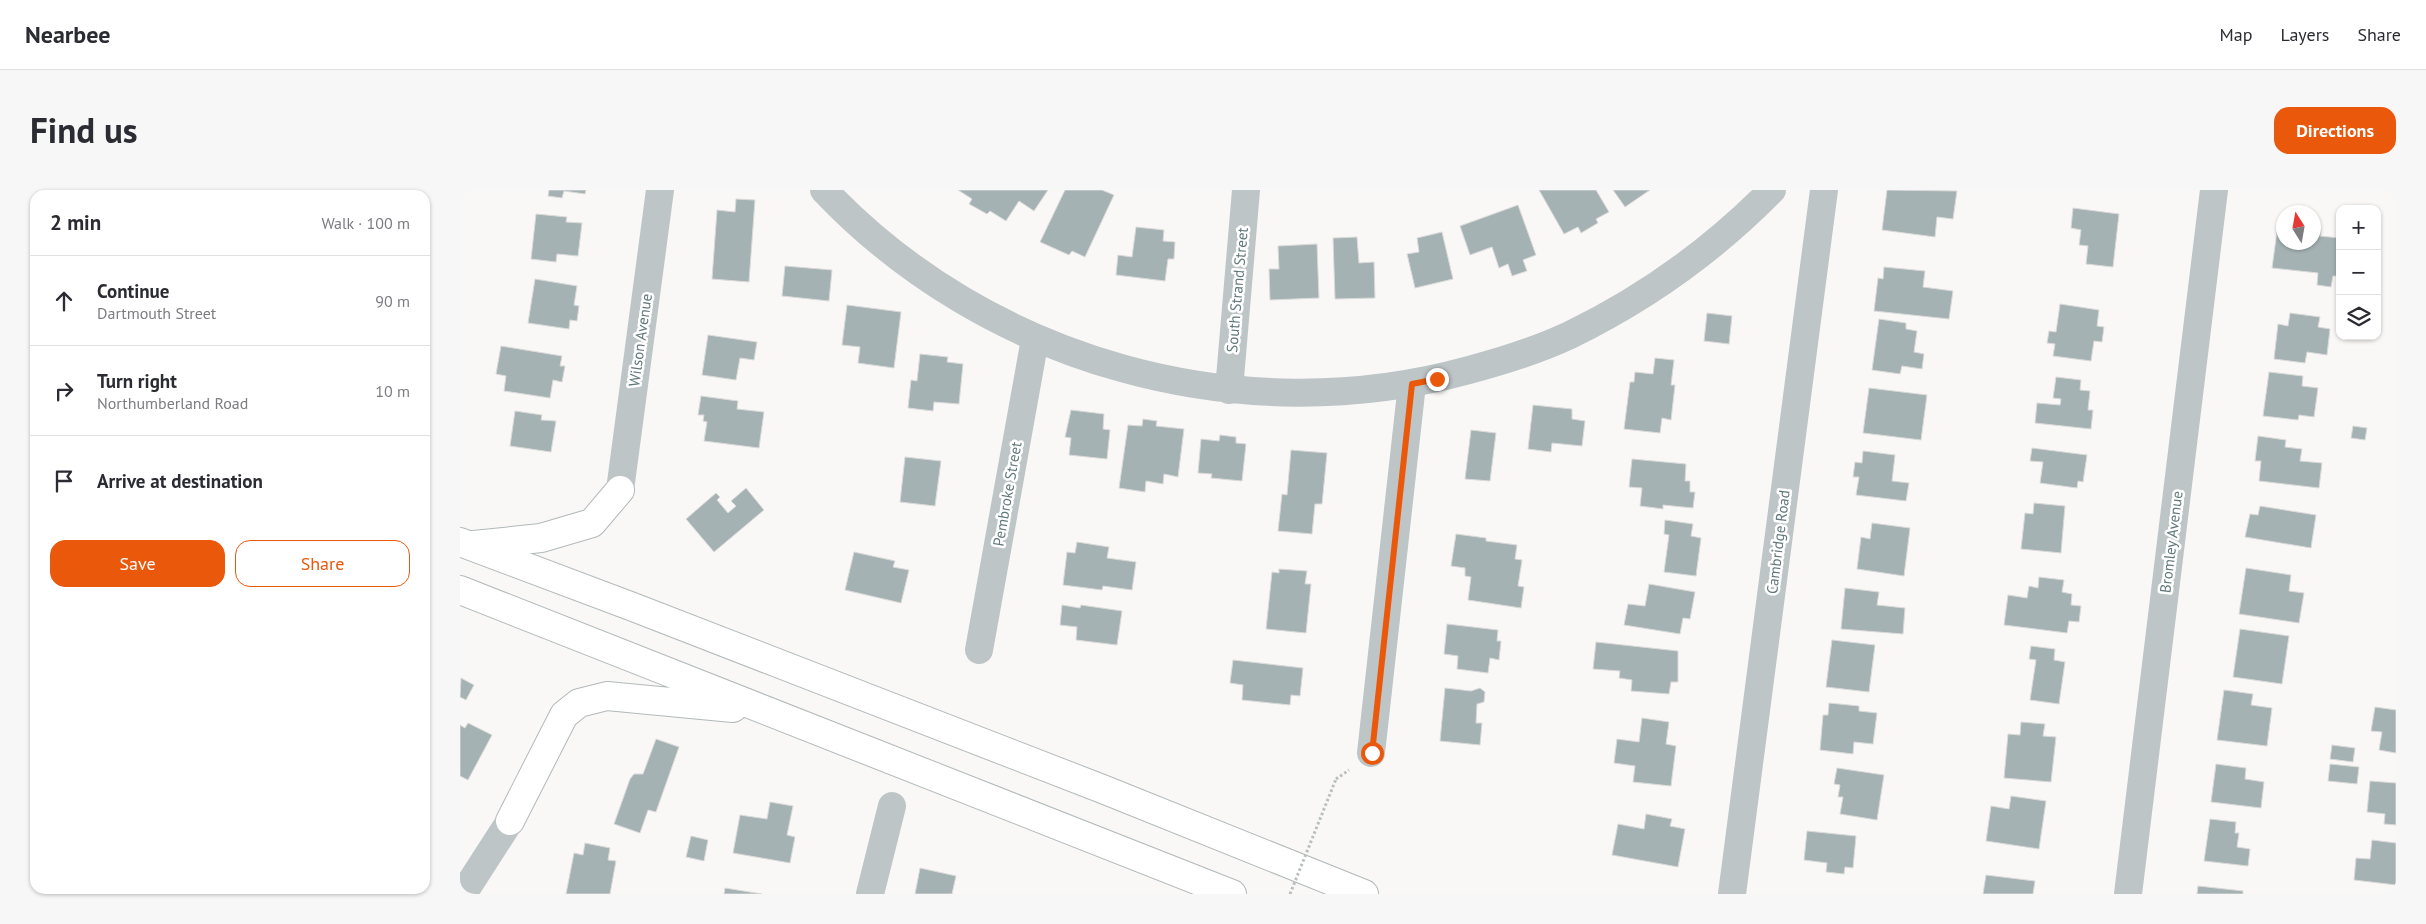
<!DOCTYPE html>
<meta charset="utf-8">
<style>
:root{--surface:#fff;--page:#f7f7f7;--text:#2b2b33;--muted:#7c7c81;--line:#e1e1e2;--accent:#ea580c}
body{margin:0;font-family:"PT Sans",sans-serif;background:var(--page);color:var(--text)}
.controls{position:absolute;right:15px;top:15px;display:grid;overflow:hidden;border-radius:10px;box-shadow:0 1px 4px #0004}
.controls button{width:45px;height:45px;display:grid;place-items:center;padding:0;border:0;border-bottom:1px solid var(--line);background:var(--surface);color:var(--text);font:25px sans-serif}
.compass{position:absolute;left:1816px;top:15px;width:45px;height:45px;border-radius:50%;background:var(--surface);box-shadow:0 1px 4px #0004;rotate:349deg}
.stop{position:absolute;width:15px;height:15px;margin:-11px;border:4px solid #ea580c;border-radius:50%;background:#fff}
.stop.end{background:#ea580c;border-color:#fff;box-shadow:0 1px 5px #0008}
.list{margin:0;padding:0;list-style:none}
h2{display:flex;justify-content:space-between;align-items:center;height:65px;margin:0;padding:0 20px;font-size:21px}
h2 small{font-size:16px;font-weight:400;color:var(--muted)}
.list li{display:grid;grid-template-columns:32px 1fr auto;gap:15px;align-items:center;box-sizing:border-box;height:90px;padding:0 20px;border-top:1px solid var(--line)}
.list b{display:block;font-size:19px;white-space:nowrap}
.list p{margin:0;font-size:16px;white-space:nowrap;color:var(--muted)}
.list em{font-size:16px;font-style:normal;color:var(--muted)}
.actions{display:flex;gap:10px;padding:15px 20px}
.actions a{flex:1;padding:11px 0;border:1px solid var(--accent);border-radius:15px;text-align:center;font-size:18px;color:var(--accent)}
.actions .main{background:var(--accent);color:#fff}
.icon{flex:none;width:28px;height:28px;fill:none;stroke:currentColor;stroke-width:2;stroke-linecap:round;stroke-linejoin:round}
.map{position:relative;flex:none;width:1936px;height:704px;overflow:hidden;border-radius:15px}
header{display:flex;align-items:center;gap:30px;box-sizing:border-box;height:70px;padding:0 25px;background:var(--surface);border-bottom:1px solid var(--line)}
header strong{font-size:24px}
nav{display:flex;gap:28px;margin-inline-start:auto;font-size:18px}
.intro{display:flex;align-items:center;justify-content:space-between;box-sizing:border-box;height:120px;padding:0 30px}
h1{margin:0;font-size:35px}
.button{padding:12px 22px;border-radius:15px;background:var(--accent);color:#fff;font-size:18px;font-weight:700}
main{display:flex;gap:30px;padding:0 30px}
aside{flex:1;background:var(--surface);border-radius:15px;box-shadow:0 1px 4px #0004}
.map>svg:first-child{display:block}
</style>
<header>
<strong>Nearbee</strong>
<nav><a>Map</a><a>Layers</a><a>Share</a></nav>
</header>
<div class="intro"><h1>Find us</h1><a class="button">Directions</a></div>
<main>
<aside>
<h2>2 min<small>Walk · 100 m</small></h2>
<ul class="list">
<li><svg class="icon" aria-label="ahead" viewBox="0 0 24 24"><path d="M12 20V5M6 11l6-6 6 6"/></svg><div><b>Continue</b><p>Dartmouth Street</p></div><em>90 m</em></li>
<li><svg class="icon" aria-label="right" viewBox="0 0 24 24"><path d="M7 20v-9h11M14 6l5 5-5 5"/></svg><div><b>Turn right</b><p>Northumberland Road</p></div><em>10 m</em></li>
<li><svg class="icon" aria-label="arrive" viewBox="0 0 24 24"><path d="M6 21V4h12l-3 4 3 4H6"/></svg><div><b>Arrive at destination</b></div></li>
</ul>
<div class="actions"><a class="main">Save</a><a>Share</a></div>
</aside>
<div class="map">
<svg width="1936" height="704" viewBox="0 0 1936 704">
<rect width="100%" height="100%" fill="#f9f8f7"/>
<path fill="#a5b2b4" stroke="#dbdad9" d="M89,0H126L125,4L104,1L102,8L88,6Z
M498,0H588L574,21L559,11L546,31L530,21L527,24L509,14L512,9Z
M605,0H642L654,5L625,67L612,61L609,65L580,52Z
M1079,0H1136L1149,22L1136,29L1138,33L1121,43L1118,37L1104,44Z
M1153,0H1190L1165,17Z
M1427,0L1497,1L1493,29L1477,27L1475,47L1422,40Z
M276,9L295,10L289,92L252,89L257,20L275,22Z
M1058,15L1076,65L1063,70L1067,81L1052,86L1048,74L1039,78L1032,57L1010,65L1000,36Z
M1613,18L1659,24L1653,77L1626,74L1628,56L1619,55L1621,40L1611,38Z
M76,24L107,27L106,32L122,33L118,66L97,64L96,72L71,69Z
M1818,34H1824V52H1854V38L1861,39L1860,46L1880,48L1878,86H1873L1871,97L1857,95L1858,83L1812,78Z
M676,37L704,40L703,51L715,52L714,69H708L705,91L656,85L658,65L672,67Z
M982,42L993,89L955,98L947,64L959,62L957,48Z
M897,47L899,73L914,72L915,108L875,109L873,48Z
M857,54L859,108L810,110L809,79H819L818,56Z
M325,76L372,80L369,111L322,106Z
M1424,77L1465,81L1463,97L1493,101L1489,129L1414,121L1418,88L1423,89Z
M75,89L117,96L114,115L119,116L117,131L110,130L109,139L68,133Z
M1600,114L1639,120L1637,136L1644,137L1642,152L1634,151L1631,171L1593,166L1595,154L1587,153L1589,141L1596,142Z
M387,115L441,122L434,178L398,173L400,157L382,155Z
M1247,123L1272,126L1269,154L1244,151Z
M1830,123L1860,127L1858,137L1870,139L1867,165L1847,162L1845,173L1814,169L1818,134L1828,136Z
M1419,129L1446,133V139L1457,141L1454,162L1464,164L1462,179L1442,176L1440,184L1412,180Z
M248,145L297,152L294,170L280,168L276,190L242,185Z
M41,156L102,166L100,176H105L102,192L93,190L90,208L44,201L46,186L36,184Z
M460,164L488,167L487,172L503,174L499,214L474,212L473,221L448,218L451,190L457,191Z
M1195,168L1214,170L1211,195H1215L1211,230L1202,228L1200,243L1164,239L1170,192H1174L1175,182L1193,184Z
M1809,182L1843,186L1842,196L1858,198L1854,227L1839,225L1838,230L1803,226Z
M1596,187L1621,190L1620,200L1630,201L1628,220H1633L1631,239L1575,233L1577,213L1600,215L1601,209L1593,208Z
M1409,198L1467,205L1461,250L1403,243Z
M241,206L278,211L277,219L304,222L299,258L244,251L247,232L243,231L244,225H238Z
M1073,215L1112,219V229L1125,231L1122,256L1092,253L1091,262L1068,259Z
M611,220L644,224L643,239L650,240L647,269L609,265L611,248L605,247Z
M55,221L82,225L81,230L96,231L91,262L50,256Z
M683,229L697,231L696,236L724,239L718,287L704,284L703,294L686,291L685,302L659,298L668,235L682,236Z
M1893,236L1907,238L1905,250L1891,248Z
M1011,240L1036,243L1030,291L1005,289Z
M760,245L776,247V253L786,254L782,291L751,288L752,284L738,283L741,249L759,251Z
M1798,246L1826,250L1825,257L1842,259L1840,271L1862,273L1859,298L1799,291L1801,271H1795Z
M1572,258L1627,265L1623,292L1618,291L1617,298L1580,293L1583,272L1570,271Z
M831,260L867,263L862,314H855L852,344L818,341L822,304L827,305Z
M1403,261L1435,265L1432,291L1449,293L1446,311L1396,305L1399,287H1393L1395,272L1402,273Z
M445,267L481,271L475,316L440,312Z
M1172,269L1226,274L1225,291H1230V302H1235L1233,318L1203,315V319L1180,316L1182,298L1169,297Z
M286,298L304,320L254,362L226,329L256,303L260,307L257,310L268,323L276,316L271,311Z
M1574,313L1605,316L1601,363L1561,359L1565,323L1573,324Z
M1800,316L1856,325L1851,358L1785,347L1790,324L1798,325Z
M1205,330L1233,334L1231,346L1241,348L1236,386L1204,382L1209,345L1204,344Z
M1412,333L1450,338L1444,386L1397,379L1401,347L1410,349Z
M996,344L1026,348V351L1057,355L1055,369L1062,370L1058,396L1064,397L1061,418L1008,410L1011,387L1005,386V378L991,376Z
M617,352L649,357L647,368L676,372L672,400L643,396L642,400L603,395L607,362L615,363Z
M394,362L435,371L433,377L449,380L441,413L385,400Z
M1786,378L1831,385L1829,401L1844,403L1839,433L1779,424Z
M819,379L847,381L845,394H851L846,443L806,439L812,382L819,383Z
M1579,387L1604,390L1602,402L1612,404L1611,415L1621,416L1619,432L1609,431L1607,443L1544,435L1548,405L1567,408L1569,396L1578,398Z
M1189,394L1235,402L1230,429L1223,428L1220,444L1164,435L1168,414L1185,416Z
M1385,398L1419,402L1417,415L1445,418L1443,444L1381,439Z
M602,415L620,418L621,415L662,421L657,455L616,450L617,437L600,435Z
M987,434L1038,440L1037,451H1041L1039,470L1030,468L1028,483L997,479L998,466L984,464Z
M1780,439L1829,446L1822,494L1773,487Z
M1372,450L1415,455L1409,502L1366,497Z
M1136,452L1218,461V492H1211L1209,504L1171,501L1172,490L1159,488L1160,481L1133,479Z
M1571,456L1595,459L1594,470L1605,472L1599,514L1570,510L1576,470L1569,469Z
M773,470L843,478L840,506L831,505L830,515L782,510L783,495L770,493Z
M1,488L14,495L6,510L0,507Z
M985,498L1011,501L1020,498L1025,502L1024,512L1017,514L1016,533H1022L1020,555L980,551Z
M1764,500L1793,504L1791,515L1812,518L1807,556L1757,550Z
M1369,513L1399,516V521L1417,523L1413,554L1394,552L1393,564L1360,560L1363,525H1368Z
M1915,517L1936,520V563L1919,560L1922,542L1911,541Z
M1182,528L1209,532L1206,554L1216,556L1211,596L1173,592L1175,576L1154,573L1157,549L1179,552Z
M1561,532L1585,534L1583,546L1596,547L1591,592L1544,588L1548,544L1560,545Z
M8,533L32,545L8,590L0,586V535L5,538Z
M196,549L219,557L196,622L188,620L180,643L154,634L170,589L174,584H183Z
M1872,555L1895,558L1893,572L1870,569Z
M1756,574L1786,578L1785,589L1804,592L1801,618L1751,612Z
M1870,574L1899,577L1897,594L1868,591Z
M1377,578L1424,585L1417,630L1380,624L1383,607H1378L1380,595L1374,594Z
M1910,591L1936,593V635L1924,634L1925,624L1907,622Z
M1551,606L1586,611L1579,659L1526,651L1531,616L1549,619Z
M310,612L333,616L327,645L335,647L330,673L273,663L280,625L307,629Z
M1186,624L1212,629L1210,636L1225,639L1218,677L1152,665L1158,634L1184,639Z
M1750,629L1776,632L1775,643H1779L1777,657L1790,659L1788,676L1744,671Z
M1347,641L1396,646L1393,678L1385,677L1384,684L1366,682L1367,673L1344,670Z
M231,646L248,650L244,671L226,667Z
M1912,650L1936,653V695L1894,690L1896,668L1910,669Z
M125,653L150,658L148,670L156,671L150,704H106L114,663L123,665Z
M460,678L496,686L492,704H455Z
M1526,685L1575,691L1573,704H1523Z
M1738,696L1783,701V704H1737Z
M265,698L302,704H264Z"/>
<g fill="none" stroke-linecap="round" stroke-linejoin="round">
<defs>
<path id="trunk" d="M0,352L173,417L645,600L904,704
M14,355L81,348L132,333L160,300
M0,400L772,704
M50,631L104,525L119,513L147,506L273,518"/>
</defs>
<use href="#trunk" stroke="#b2b9ba" stroke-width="30"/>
<path stroke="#b9bebf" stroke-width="3" stroke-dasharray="2.5 2.5" stroke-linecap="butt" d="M876,589L889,580"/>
<path stroke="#bec5c7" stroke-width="28" d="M364,0C527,172 780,243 1009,180C1043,171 1078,160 1110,145C1186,108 1253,60 1312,0
M769,200L786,0
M160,300L200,0
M519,460L575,149
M911,563L952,194
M3,704L50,631
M410,704L432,616
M1272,704L1364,0
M1668,704L1754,0"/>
<use href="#trunk" stroke="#fff" stroke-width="28"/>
<path stroke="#b9bebf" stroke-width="3" stroke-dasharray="2.5 2.5" stroke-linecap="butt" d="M830,704L876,589"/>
</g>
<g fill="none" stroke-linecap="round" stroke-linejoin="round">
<path stroke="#ea580c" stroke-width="6" d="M912,563L952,194L977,189"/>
</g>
<g text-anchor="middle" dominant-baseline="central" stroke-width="5" stroke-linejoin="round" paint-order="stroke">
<g font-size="15" fill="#60777b" stroke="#fff">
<text transform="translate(777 100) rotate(-85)">South Strand Street</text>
<text transform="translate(180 150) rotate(-82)">Wilson Avenue</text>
<text transform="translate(547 304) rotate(-80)">Pembroke Street</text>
<text transform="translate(1318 352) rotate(-83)">Cambridge Road</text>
<text transform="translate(1711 352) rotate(-83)">Bromley Avenue</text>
</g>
</g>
</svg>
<div class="controls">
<button>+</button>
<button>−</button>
<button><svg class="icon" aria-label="layers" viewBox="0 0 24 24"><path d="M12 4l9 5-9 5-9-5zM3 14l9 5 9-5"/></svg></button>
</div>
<svg class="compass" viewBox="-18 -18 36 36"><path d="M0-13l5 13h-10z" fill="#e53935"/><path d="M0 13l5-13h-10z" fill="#7c7c81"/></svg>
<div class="stop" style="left:912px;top:563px"></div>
<div class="stop end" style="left:977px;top:189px"></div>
</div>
</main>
